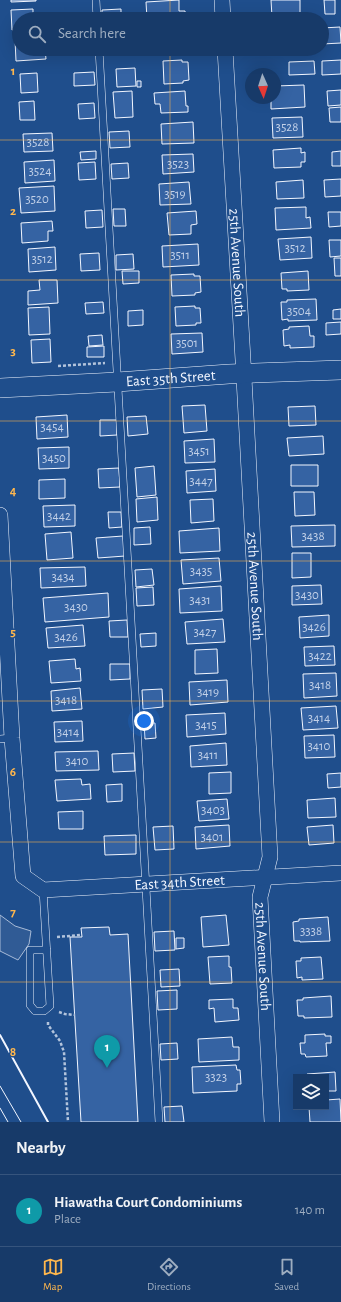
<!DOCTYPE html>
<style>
:root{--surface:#173a69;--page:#20416f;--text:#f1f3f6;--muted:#9eadc0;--line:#36547d;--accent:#ffb74d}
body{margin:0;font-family:"Alegreya Sans",sans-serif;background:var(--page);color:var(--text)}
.controls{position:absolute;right:12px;bottom:12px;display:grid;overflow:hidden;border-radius:0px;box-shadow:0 4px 16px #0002}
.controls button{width:36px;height:36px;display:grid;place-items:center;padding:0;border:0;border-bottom:1px solid var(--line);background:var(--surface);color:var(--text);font:20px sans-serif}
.compass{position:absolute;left:245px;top:68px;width:36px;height:36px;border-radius:50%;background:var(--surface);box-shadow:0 4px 16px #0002;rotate:177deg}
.you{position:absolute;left:144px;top:721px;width:14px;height:14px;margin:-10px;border:3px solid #fff;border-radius:50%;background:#1a73e8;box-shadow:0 0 0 6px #1a73e833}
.badge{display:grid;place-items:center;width:26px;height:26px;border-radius:50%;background:var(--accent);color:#fff;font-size:13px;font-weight:700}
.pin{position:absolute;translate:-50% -33px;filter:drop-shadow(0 1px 2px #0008)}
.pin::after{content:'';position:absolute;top:21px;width:14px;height:12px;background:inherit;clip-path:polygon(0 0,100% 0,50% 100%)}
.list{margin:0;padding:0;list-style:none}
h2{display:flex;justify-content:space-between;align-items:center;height:52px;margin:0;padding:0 16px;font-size:17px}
h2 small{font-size:13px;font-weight:400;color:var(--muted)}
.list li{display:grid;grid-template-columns:26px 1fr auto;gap:12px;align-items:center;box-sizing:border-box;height:72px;padding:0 16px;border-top:1px solid var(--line)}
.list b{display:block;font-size:15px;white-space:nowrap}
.list p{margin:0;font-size:13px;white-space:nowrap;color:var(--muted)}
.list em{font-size:13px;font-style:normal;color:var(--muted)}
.icon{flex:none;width:22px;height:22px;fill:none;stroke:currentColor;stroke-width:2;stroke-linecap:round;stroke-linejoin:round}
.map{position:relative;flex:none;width:341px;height:1122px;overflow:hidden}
.search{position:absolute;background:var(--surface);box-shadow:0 4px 16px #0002;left:12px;right:12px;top:12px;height:44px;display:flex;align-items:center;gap:10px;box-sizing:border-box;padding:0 14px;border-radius:22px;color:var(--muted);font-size:15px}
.sheet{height:124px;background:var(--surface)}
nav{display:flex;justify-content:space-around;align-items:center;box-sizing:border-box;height:56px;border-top:1px solid var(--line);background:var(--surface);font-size:11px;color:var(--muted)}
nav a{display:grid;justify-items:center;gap:2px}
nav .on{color:var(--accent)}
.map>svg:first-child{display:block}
</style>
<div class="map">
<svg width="341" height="1122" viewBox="0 0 341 1122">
<rect width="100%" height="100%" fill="#1f4e8c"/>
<path fill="#305b95" stroke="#a8bbd7" d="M0,915L15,926L31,931L29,944L18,960L0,951Z"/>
<path fill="#3563a3" stroke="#f2f6ff" d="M11,0H36V1L11,2Z
M179,0V11H185L186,19H147L146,2Z
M271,0H300V15L272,17Z
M324,0H335V14H325Z
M33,9V19H19V30H12L11,10Z
M121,9V19H102V10Z
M78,16L79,19H63V17Z
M340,27L341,43L322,44V28Z
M15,40H19V49H45L46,59L16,61Z
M75,49H94V55H76Z
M162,49H189V50H182V52L162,53Z
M182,60V62H188L189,80L183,81V83L164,84L163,61Z
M341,60V74L322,75V61Z
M314,61L315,74L289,75V62Z
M135,68L136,86L117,87L116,69Z
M94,72L95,85L74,86V73Z
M37,73L38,92L21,93L20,74Z
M137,81H141V87H137Z
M304,85L305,107L271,109V98H275V86Z
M341,90V105L328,106L327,91Z
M132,91L133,117L115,118L113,92Z
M185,91L186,106H188V112L161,113L160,104H155L154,93Z
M34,101L35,120H20L19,102Z
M94,103L95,118L79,119L78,104Z
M341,107V122H330L329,108Z
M302,117L303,137L273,138L272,118Z
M193,122L194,143L162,144L161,124Z
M129,131L130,147L110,148L109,132Z
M52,133L53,151L24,152L23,134Z
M301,148V153L305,152V162H301V167L274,168L273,150Z
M96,151V159L81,160L80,152Z
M341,151V166H332V152Z
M193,154L194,172L163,174L162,155Z
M54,160L55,181L25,183L24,162Z
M95,162L96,179L79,180L78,163Z
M128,163L129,178L112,179L111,164Z
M341,179V196L325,197L324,180Z
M303,180L304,198L277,199L276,182Z
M189,182L191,204L160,205L159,184Z
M54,186L55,211L21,213L19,188Z
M306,207V218L310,217L311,228L276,230L275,208Z
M113,209H125L126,226H114Z
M102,210L103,227L86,228L85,211Z
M196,211L197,224L191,225V234L169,235L167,213Z
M328,212H341V226L329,227Z
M52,221L53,231H48V241L22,243L21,223Z
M311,237L312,258L280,260L278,239Z
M329,240H341V256L330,257Z
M198,244L199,265L163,267L162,246Z
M55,247L56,270L29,272L28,249Z
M99,253L100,270L81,271L80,254Z
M133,254L134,269L116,270V255Z
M334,258H341V276H335Z
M122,271H139V283L123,284Z
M308,271L309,290L287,291V289H282L281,273Z
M194,274V276H200L201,292L195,293V295L172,296L171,275Z
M39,280H57L58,303L28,305V291L40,290Z
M316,299L317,320L288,321V319L282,320L281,302H287V300Z
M103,302L104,313L86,314L85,303Z
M195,306V308H200L201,323H196V325L176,326L175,307Z
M49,307L50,334L29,335L28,308Z
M341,309V319H333V310Z
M143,310V325L128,326V311Z
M341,322V334L326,335V323Z
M309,326L310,336H314V347L290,348V345L284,346L283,330L289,329V327Z
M202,333L203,352L172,354L171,334Z
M102,335L103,345L89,346L88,336Z
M50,339L51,362L32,363L31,340Z
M104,346V357H87V347Z
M205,405L207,431L184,433L182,406Z
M315,406L316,425L289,426L288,407Z
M67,415L68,437L37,439L36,417Z
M146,416L148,434L128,436L127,417Z
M100,420H117V435L100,436Z
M323,436L324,454L289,456L287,438Z
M214,439L215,462L185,463L184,441Z
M69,447V468L39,469L38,448Z
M291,465H318V486H291Z
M154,466L156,495L137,497L135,468Z
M119,468L120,487L99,488L98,469Z
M215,469L216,491L187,493L186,471Z
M65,479V498L39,499V480Z
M294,492H314L315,515L295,516Z
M157,497L158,520L137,522L136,499Z
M213,499L214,521L191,523L190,500Z
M75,505V526L44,527L43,506Z
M108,512H121L122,527L109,528Z
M335,525V546L292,547L291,526Z
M150,527L151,544L134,545V528Z
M219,528L220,551L180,553L179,531Z
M71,532L73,558L47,560L45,534Z
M123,536L125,556L98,558L96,538Z
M292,553H311V577L292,578Z
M219,558L221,581L183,584L181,560Z
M85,567L86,586L41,588L40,568Z
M152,569L154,585L136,587L135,570Z
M321,585L322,604L292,605V586Z
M221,586L222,611L180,613L179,589Z
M153,587L154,605L137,606L136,588Z
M108,593L109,617L45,622L43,598Z
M329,615V636L300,638L299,617Z
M223,619L225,642L187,644L185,622Z
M127,620L128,637H110L109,621Z
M83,625L85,646L48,648L46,628Z
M156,633V646L141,647L140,634Z
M334,646L335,665L305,666L304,647Z
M217,649L218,673L195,674V650Z
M75,659L76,669L80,668L81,681L51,683L49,661Z
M110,664H130V679L110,680Z
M336,673L337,696L304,698L303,674Z
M227,680L228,702L190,705L189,682Z
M80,688L82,709L52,711L51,691Z
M162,689L163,707L143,709L142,690Z
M336,706L338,728L303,730L301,708Z
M225,713L226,734L187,737L186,715Z
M82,721L83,741L55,742L54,722Z
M144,723H155L156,738L145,739Z
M334,735L335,757L305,758L304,736Z
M226,743L227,765L191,767L190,746Z
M98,751L99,770L56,771L55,752Z
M134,753L135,771L113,772L112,754Z
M231,772V793L209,794V773Z
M341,773V787L328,788L327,774Z
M81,779L82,785L90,784L91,799L57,801L55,780Z
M122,784V801L107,802L106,785Z
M335,798L336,817L308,818L307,800Z
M227,799L229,819L199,821L197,801Z
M83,811V829H59L58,812Z
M229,825L230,846L196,849L195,827Z
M333,825L334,843L309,845L307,827Z
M173,826L174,849L155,850L153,827Z
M136,835V854L105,855L104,836Z
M226,915L229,945L203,947L201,917Z
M328,917L330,941L300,942V941H294L293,922L299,921V919Z
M109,927L110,935L128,934L138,1122H81L70,937H82L81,928Z
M174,931L175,950L155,951L154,932Z
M176,938H184V948L176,949Z
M229,956V967H231L232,983L210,984L208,957Z
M321,957L323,979L302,980V977L297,978L296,961H301V958Z
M179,969L180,986L161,987L160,970Z
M177,990V1009L158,1010L157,991Z
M331,996L332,1017L304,1018V1016H298L297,1000H303V998Z
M233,999V1008H238L239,1020L215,1022L214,1008L209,1009V1000Z
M325,1034V1036H331V1043H326L327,1056L306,1057L305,1054H301L300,1043H305V1035Z
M232,1037L233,1047H239V1060L199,1062L198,1039Z
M177,1043L178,1059L161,1060L160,1044Z
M236,1065L237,1070H240L241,1084H237V1091L193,1093L192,1067Z
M335,1072L336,1091H326V1077H307V1074Z
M340,1099L341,1122H310L309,1107H326V1100Z
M182,1106L184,1122H165L164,1107Z"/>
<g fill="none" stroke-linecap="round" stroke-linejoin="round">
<defs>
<path id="service" d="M96,0L97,19
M99,49L147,906L159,1122
M0,739L12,738
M43,890L50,1006L44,1011H35L30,1005V950H47"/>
<g id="minor">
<path d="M222,0L223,19"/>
<path id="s1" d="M225,49L243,360L270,857L260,897L272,1122"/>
<path id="s2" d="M0,515L12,738L23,876L43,890L341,873"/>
</g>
<g id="tertiary">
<path id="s3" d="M0,388L117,382L229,374L341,370"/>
</g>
</defs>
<use href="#service" stroke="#f2f6ff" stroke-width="8"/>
<use href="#minor" stroke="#f2f6ff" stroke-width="16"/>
<use href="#tertiary" stroke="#f2f6ff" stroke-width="20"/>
<path stroke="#b3c4dc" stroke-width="2.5" stroke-dasharray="3 2" stroke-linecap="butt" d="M58,366L105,363
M57,937L81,935
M59,1012L65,1014L75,1015
M48,1022V1025L60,1041L64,1052L68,1122"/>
<use href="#service" stroke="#1f4e8c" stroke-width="7"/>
<use href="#minor" stroke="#1f4e8c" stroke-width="15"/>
<use href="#tertiary" stroke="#1f4e8c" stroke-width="19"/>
<path stroke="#f2f6ff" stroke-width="1" d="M0,1086L21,1122
M0,1108L8,1122"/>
<path stroke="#f2f6ff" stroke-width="2" d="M0,1035L48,1122"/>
</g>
<path fill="none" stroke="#ffb74d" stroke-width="1" stroke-opacity="0.55" d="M170,0V19M170,49V1122M0,140H341M0,280H341M0,421H341M0,561H341M0,701H341M0,842H341M0,982H341"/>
<g text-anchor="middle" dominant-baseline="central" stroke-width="3" stroke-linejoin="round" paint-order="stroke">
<g font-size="13" fill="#c3d1e8">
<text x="287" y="127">3528</text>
<text x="38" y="142">3528</text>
<text x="178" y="164">3523</text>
<text x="40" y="171">3524</text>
<text x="175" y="194">3519</text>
<text x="37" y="199">3520</text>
<text x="295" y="248">3512</text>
<text x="180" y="255">3511</text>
<text x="42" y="259">3512</text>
<text x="299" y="311">3504</text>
<text x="187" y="343">3501</text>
<text x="52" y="427">3454</text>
<text x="199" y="451">3451</text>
<text x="54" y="458">3450</text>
<text x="201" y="481">3447</text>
<text x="59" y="516">3442</text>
<text x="313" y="536">3438</text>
<text x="201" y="571">3435</text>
<text x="63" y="577">3434</text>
<text x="307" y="595">3430</text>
<text x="200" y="600">3431</text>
<text x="76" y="607">3430</text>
<text x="314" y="627">3426</text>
<text x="205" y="632">3427</text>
<text x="66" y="637">3426</text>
<text x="320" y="656">3422</text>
<text x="320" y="685">3418</text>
<text x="208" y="692">3419</text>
<text x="66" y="700">3418</text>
<text x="319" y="718">3414</text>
<text x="206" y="725">3415</text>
<text x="68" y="732">3414</text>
<text x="319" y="746">3410</text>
<text x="208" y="755">3411</text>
<text x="77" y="761">3410</text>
<text x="213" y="810">3403</text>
<text x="212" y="837">3401</text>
<text x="311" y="931">3338</text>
<text x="216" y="1077">3323</text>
</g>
<g font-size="15" fill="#f2f6ff" stroke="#1f4e8c">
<text stroke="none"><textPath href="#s1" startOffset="214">25th Avenue South</textPath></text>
<text stroke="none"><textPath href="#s3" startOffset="171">East 35th Street</textPath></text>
<text stroke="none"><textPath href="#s1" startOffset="538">25th Avenue South</textPath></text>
<text stroke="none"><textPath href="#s2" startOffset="523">East 34th Street</textPath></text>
<text stroke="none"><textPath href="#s1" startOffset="910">25th Avenue South</textPath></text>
</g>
</g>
<g font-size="13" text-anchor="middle" font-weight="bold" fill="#ffb74d" stroke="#1f4e8c" stroke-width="3" stroke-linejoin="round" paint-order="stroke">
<text x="13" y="75">1</text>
<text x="13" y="215">2</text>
<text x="13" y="355">3</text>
<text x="13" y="495">4</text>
<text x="13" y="636">5</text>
<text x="13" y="776">6</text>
<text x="13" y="916">7</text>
<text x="13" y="1056">8</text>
</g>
</svg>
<div class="controls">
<button><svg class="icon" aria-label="layers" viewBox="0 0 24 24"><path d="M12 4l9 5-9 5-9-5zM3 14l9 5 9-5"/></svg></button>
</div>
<svg class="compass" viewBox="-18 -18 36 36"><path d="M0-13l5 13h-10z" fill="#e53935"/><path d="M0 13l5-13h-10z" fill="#9eadc0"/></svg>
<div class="you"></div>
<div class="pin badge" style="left:107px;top:1068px;background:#0f9aa8">1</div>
<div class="search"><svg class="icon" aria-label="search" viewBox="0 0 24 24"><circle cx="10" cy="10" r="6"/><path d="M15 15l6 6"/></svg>Search here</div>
</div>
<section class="sheet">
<h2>Nearby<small></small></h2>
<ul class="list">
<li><span class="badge" style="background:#0f9aa8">1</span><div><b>Hiawatha Court Condominiums</b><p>Place</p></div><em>140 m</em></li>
</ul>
</section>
<nav>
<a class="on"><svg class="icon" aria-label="map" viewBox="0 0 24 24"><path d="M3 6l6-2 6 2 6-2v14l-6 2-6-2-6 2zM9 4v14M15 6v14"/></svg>Map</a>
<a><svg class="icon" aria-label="directions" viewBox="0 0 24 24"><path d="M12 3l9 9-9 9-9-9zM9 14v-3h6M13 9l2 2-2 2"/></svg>Directions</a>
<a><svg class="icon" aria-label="saved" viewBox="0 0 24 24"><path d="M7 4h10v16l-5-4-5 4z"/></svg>Saved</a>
</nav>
